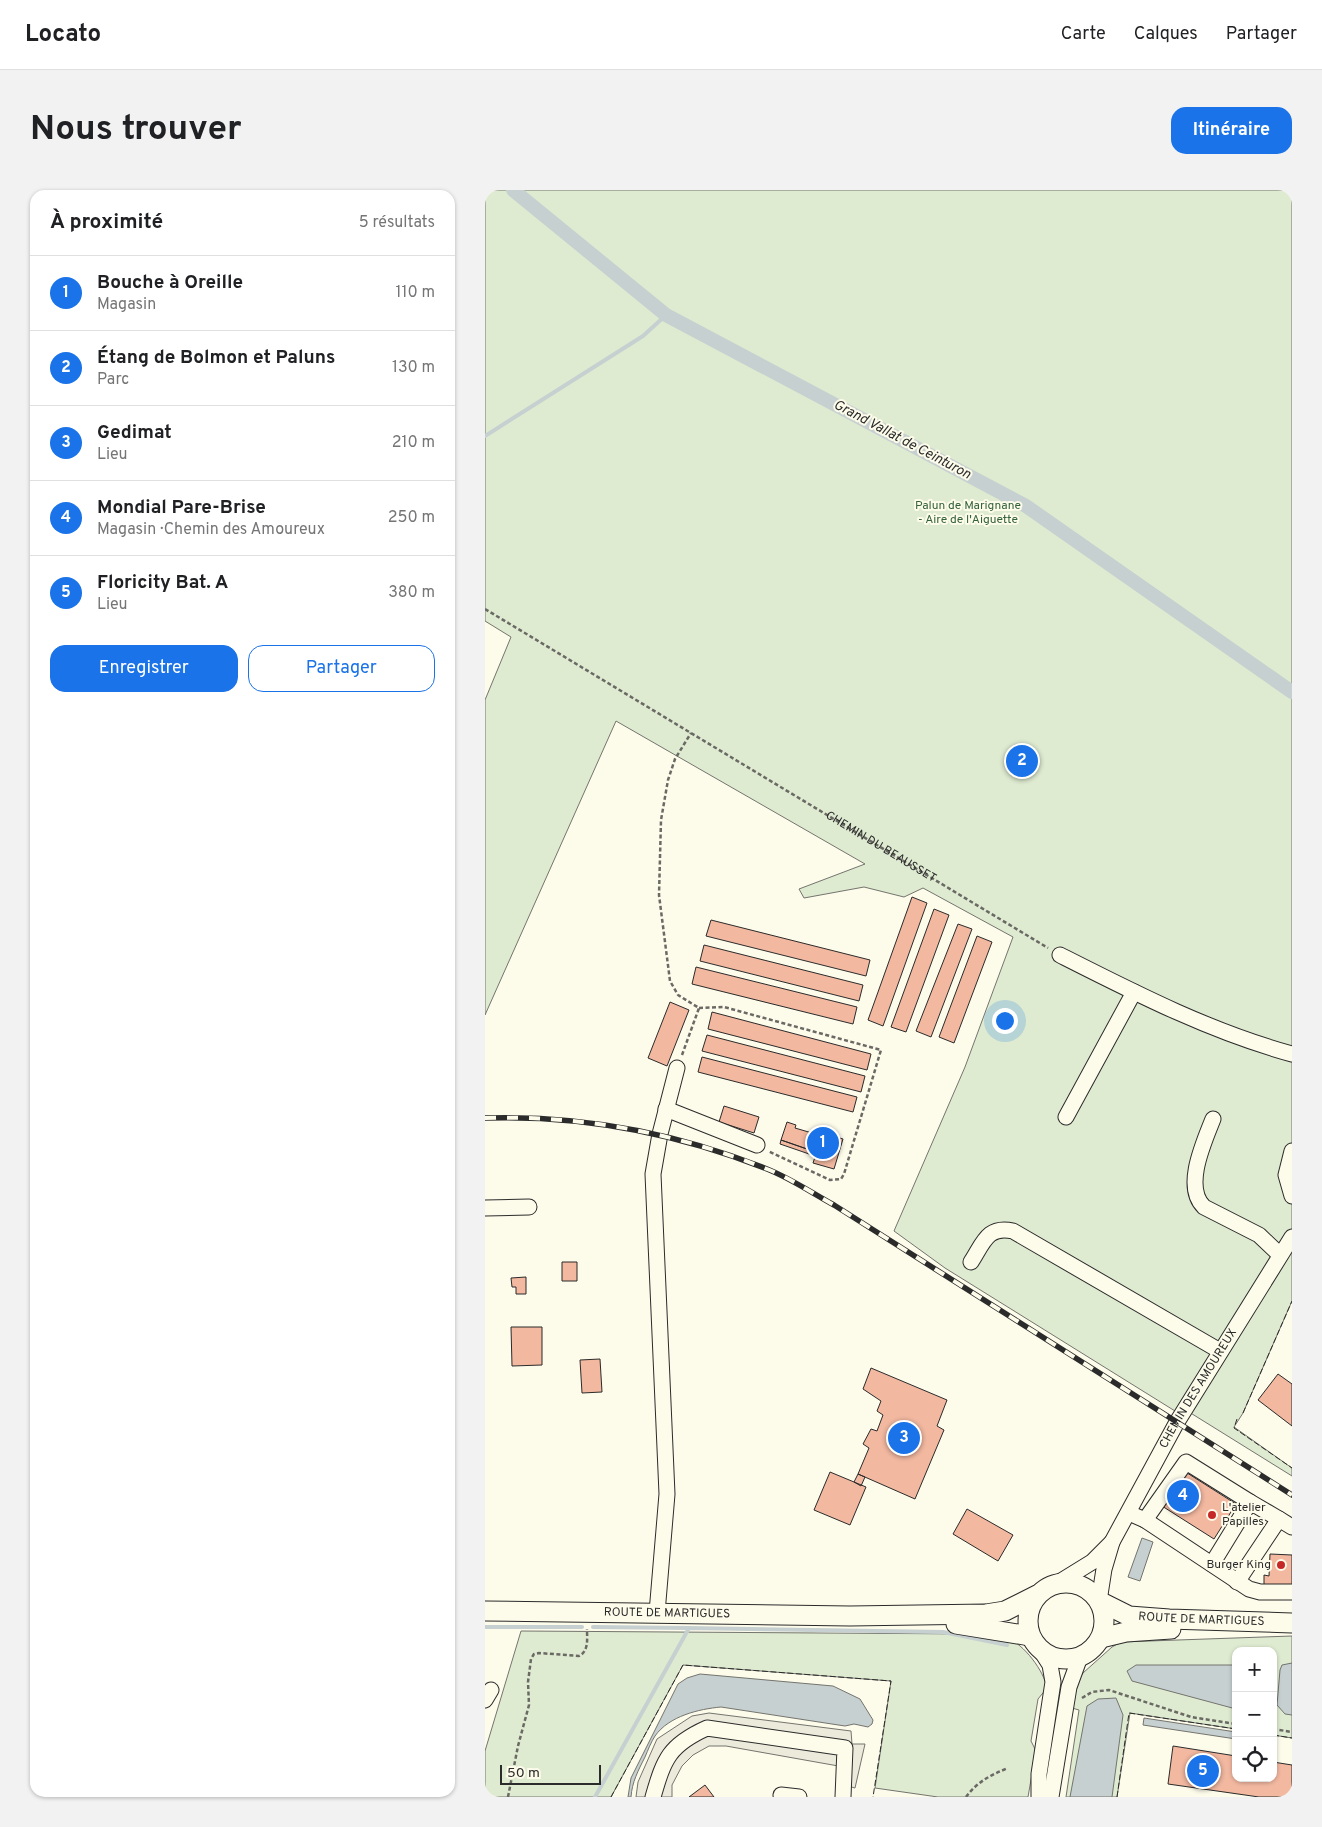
<!DOCTYPE html>
<html lang="fr">
<meta charset="utf-8">
<style>
:root{--surface:#fff;--page:#f2f2f2;--text:#202124;--muted:#757577;--line:#e0e0e0;--accent:#1a73e8}
body{margin:0;font-family:Overpass,sans-serif;background:var(--page);color:var(--text)}
.controls{position:absolute;right:15px;bottom:15px;display:grid;overflow:hidden;border-radius:10px;box-shadow:0 1px 4px #0004}
.controls button{width:45px;height:45px;display:grid;place-items:center;padding:0;border:0;border-bottom:1px solid var(--line);background:var(--surface);color:var(--text);font:25px sans-serif}
.scale{position:absolute;left:15px;bottom:12px;width:101px;box-sizing:border-box;padding-left:5px;border:2px solid #2b2b2b;border-top:0;font-size:14px;line-height:18px;white-space:nowrap;color:#2b2b2b;-webkit-text-stroke:4px #fdfbea;paint-order:stroke}
.you{position:absolute;left:519px;top:830px;width:18px;height:18px;margin:-12px;border:4px solid #fff;border-radius:50%;background:#1a73e8;box-shadow:0 0 0 8px #1a73e833}
.badge{display:grid;place-items:center;width:32px;height:32px;border-radius:50%;background:var(--accent);color:#fff;font-size:16px;font-weight:700}
.pin{position:absolute;translate:-50% -50%;border:2px solid #fff;box-shadow:0 1px 5px #0006}
.list{margin:0;padding:0;list-style:none}
h2{display:flex;justify-content:space-between;align-items:center;height:65px;margin:0;padding:0 20px;font-size:21px}
h2 small{font-size:16px;font-weight:400;color:var(--muted)}
.list li{display:grid;grid-template-columns:32px 1fr auto;gap:15px;align-items:center;box-sizing:border-box;height:75px;padding:0 20px;border-top:1px solid var(--line)}
.list b{display:block;font-size:19px;white-space:nowrap}
.list p{margin:0;font-size:16px;white-space:nowrap;color:var(--muted)}
.list em{font-size:16px;font-style:normal;color:var(--muted)}
.actions{display:flex;gap:10px;padding:15px 20px}
.actions a{flex:1;padding:11px 0;border:1px solid var(--accent);border-radius:15px;text-align:center;font-size:18px;color:var(--accent)}
.actions .main{background:var(--accent);color:#fff}
.icon{flex:none;width:28px;height:28px;fill:none;stroke:currentColor;stroke-width:2;stroke-linecap:round;stroke-linejoin:round}
.map{position:relative;flex:none;width:807px;height:1607px;overflow:hidden;border-radius:15px}
header{display:flex;align-items:center;gap:30px;box-sizing:border-box;height:70px;padding:0 25px;background:var(--surface);border-bottom:1px solid var(--line)}
header strong{font-size:24px}
nav{display:flex;gap:28px;margin-inline-start:auto;font-size:18px}
.intro{display:flex;align-items:center;justify-content:space-between;box-sizing:border-box;height:120px;padding:0 30px}
h1{margin:0;font-size:35px}
.button{padding:12px 22px;border-radius:15px;background:var(--accent);color:#fff;font-size:18px;font-weight:700}
main{display:flex;gap:30px;padding:0 30px}
aside{flex:1;background:var(--surface);border-radius:15px;box-shadow:0 1px 4px #0004}
.map>svg:first-child{display:block}
</style>
<header>
<strong>Locato</strong>
<nav><a>Carte</a><a>Calques</a><a>Partager</a></nav>
</header>
<div class="intro"><h1>Nous trouver</h1><a class="button">Itinéraire</a></div>
<main>
<aside>
<h2>À proximité<small>5 résultats</small></h2>
<ul class="list">
<li><span class="badge">1</span><div><b>Bouche à Oreille</b><p>Magasin</p></div><em>110 m</em></li>
<li><span class="badge">2</span><div><b>Étang de Bolmon et Paluns</b><p>Parc</p></div><em>130 m</em></li>
<li><span class="badge">3</span><div><b>Gedimat</b><p>Lieu</p></div><em>210 m</em></li>
<li><span class="badge">4</span><div><b>Mondial Pare-Brise</b><p>Magasin · Chemin des Amoureux</p></div><em>250 m</em></li>
<li><span class="badge">5</span><div><b>Floricity Bat. A</b><p>Lieu</p></div><em>380 m</em></li>
</ul>
<div class="actions"><a class="main">Enregistrer</a><a>Partager</a></div>
</aside>
<div class="map">
<svg width="807" height="1607" viewBox="0 0 807 1607">
<rect width="100%" height="100%" fill="#fdfbea"/>
<path fill="#deebd1" stroke="#74746e" d="M0,0H807V1111L758,1223L749,1237L807,1278V1286L704,1222L690,1221L460,1078L409,1041L480,877L528,747L438,698L419,707L379,697L319,708L314,699L380,674L131,531L0,825V510L26,447L0,431Z
M36,1441L487,1444C498,1446 511,1445 522,1448C539,1454 559,1481 562,1498L553,1509L546,1551L551,1561L543,1607H453L390,1598L406,1491L198,1475L126,1607H0V1561Z
M807,1446V1548L788,1545V1461H751V1539L645,1523L632,1607H581L594,1520L587,1518L592,1492L598,1483L627,1457L636,1452Z"/>
<path fill="#eceadb" stroke="#74746e" d="M224,1523L366,1541L367,1554H380L370,1598L359,1595V1577L241,1556H224L208,1565L197,1576L187,1595V1607H151L153,1592L172,1549L207,1526Z"/>
<path fill="#c7d0d0" stroke="#74746e" d="M657,1348L668,1352L655,1391L643,1387Z
M807,1473V1525L800,1524L792,1515L795,1480L797,1475Z
M651,1475H751V1519L647,1491L642,1481Z
M215,1484L348,1496L375,1509L388,1530L387,1534L383,1537L369,1534L360,1536L236,1517C214,1519 184,1526 170,1546C166,1552 163,1560 160,1567C153,1581 147,1592 146,1607H143L146,1588L193,1494L202,1488Z
M631,1508L638,1525L627,1607H585L602,1516L613,1509Z
M659,1528L751,1542V1549L658,1535Z"/>
<g fill="none" stroke-linecap="round" stroke-linejoin="round">
<path stroke="#c7d0d0" stroke-width="4" d="M0,246L158,146L181,125
M0,1437H97
M108,1437L204,1438
M110,1607L204,1438L458,1442L522,1455"/>
<path stroke="#c7d0d0" stroke-width="14" d="M28,0L181,125L541,316L807,502"/>
</g>
<path fill="#f2b8a0" stroke="#2b2b2b" d="M427,707L442,713L398,836L383,830Z
M449,719L464,725L421,842L406,837Z
M226,730L385,770L381,786L221,746Z
M473,734L487,739L446,847L431,841Z
M492,746L507,752L469,853L454,847Z
M219,755L378,795L374,811L215,771Z
M211,777L372,817L368,834L207,794Z
M185,812L204,820L182,876L163,868Z
M227,822L386,864L382,880L223,839Z
M222,845L380,886L376,902L217,861Z
M217,867L372,907L368,922L213,882Z
M239,916L274,927L269,943L234,932Z
M302,932L311,935L310,938L327,943L322,959L296,950Z
M327,943L337,946L330,966L295,954L296,950L322,959Z
M338,943L358,949L349,979L328,973Z
M77,1072H92V1091H77Z
M41,1087V1104H31V1097H27L26,1088Z
M26,1137H57V1175L27,1176Z
M115,1169L117,1202L97,1203L95,1170Z
M386,1178L462,1210L452,1236L459,1240L430,1309L373,1284L384,1258L378,1254L386,1239L392,1241L398,1225L392,1221L396,1211L378,1199Z
M793,1184L807,1194V1236L773,1210Z
M699,1281L751,1314L729,1349L677,1316Z
M345,1282L381,1297L365,1335L329,1320Z
M373,1284L380,1287L376,1296L369,1292Z
M482,1319L528,1345L513,1371L468,1344Z
M785,1364L807,1365V1396H779V1385L784,1386Z
M688,1556L751,1566V1588H788V1572L807,1575V1607H774L683,1594Z
M220,1595L229,1607H204Z"/>
<g fill="none" stroke-linecap="round" stroke-linejoin="round">
<defs>
<g id="minor">
<path d="M575,765C650,803 726,842 807,864"/>
<path d="M181,919L272,955"/>
<path d="M581,927L649,802"/>
<path d="M728,929C719,952 698,997 719,1017L774,1045L795,1065"/>
<path d="M807,961L801,985L807,1006"/>
<path d="M0,1018L44,1017"/>
<path d="M486,1072C498,1054 502,1035 528,1041L735,1161"/>
<path d="M644,1323L660,1330L764,1399L775,1402H807"/>
<path d="M794,1329L807,1337"/>
<path d="M660,1330L701,1272L765,1312"/>
<path id="s2" d="M627,1352L692,1232L807,1047"/>
<path d="M727,1374L765,1312L794,1329L752,1392"/>
<path d="M573,1393L607,1372L627,1352L619,1379L614,1411"/>
<path d="M172,1423L182,1304L168,984L175,944L192,878"/>
<path d="M0,1510L6,1500"/>
<path d="M296,1605L314,1607"/>
<path d="M168,1607C179,1569 184,1555 222,1538L360,1558L358,1607"/>
<path d="M554,1607V1584L568,1492L565,1475L556,1461"/>
<path d="M566,1607L584,1497L595,1467"/>
</g>
<g id="major">
<circle cx="581" cy="1431" r="38"/>
<path id="s3" d="M614,1411L644,1426L684,1429L807,1433"/>
<path id="s4" d="M0,1421L365,1426L501,1424L520,1421L552,1405"/>
<path d="M471,1434L545,1446"/>
<path d="M616,1448L641,1442L686,1439"/>
</g>
</defs>
<use href="#minor" stroke="#2b2b2b" stroke-width="17"/>
<use href="#major" stroke="#2b2b2b" stroke-width="21"/>
<g stroke="#6a6964" stroke-width="2.5" stroke-dasharray="4 2.5" stroke-linecap="butt">
<path id="s1" d="M0,419L563,758"/>
<path d="M214,818L239,817L396,860L359,984L356,989L345,990L283,961"/>
<path d="M197,865L214,818L193,805L185,791L174,705L176,630L183,590L190,569L206,543"/>
<path d="M597,1508L607,1502L624,1500L706,1527L751,1534"/>
<path d="M788,1539L807,1542"/>
<path d="M23,1607L33,1556L44,1515L43,1492L46,1469L49,1464L54,1463L94,1466C104,1461 102,1449 102,1439"/>
<path d="M481,1607C493,1591 506,1585 523,1578"/>
</g>
<use href="#minor" stroke="#fdfbea" stroke-width="15"/>
<use href="#major" stroke="#fdfbea" stroke-width="19"/>
<defs>
<path id="rail" d="M0,928C97,925 192,943 282,979C305,988 327,1003 349,1015L807,1305"/>
</defs>
<use href="#rail" stroke="#2b2b2b" stroke-width="5.5"/>
<use href="#rail" stroke="#fdfbea" stroke-width="4" stroke-dasharray="11" stroke-linecap="butt"/>
<path stroke="#2b2b2b" stroke-width="1" stroke-dasharray="6 2.5" stroke-linecap="butt" d="M758,1223L807,1111
M752,1229L749,1238L807,1278
M788,1545L807,1548
M126,1607L198,1475L406,1491L388,1607
M632,1607L644,1523L751,1539"/>
</g>
<g fill="#c62828" stroke="#fdfbea" stroke-width="2">
<circle cx="727" cy="1325" r="5"/>
<circle cx="796" cy="1375" r="5"/>
</g>
<g text-anchor="middle" dominant-baseline="central" stroke-width="4" stroke-linejoin="round" paint-order="stroke">
<g font-size="12" fill="#34623c" stroke="#fdfbea">
<text x="483" y="316">Palun de Marignane<tspan x="483" dy="14">- Aire de l'Aiguette</tspan></text>
</g>
<g font-size="12" fill="#2b2b2b" stroke="#fdfbea">
<text stroke="none"><textPath href="#s1" startOffset="462">CHEMIN DU BEAUSSET</textPath></text>
<text stroke="none"><textPath href="#s2" startOffset="176">CHEMIN DES AMOUREUX</textPath></text>
<text stroke="none"><textPath href="#s4" startOffset="182">ROUTE DE MARTIGUES</textPath></text>
<text stroke="none"><textPath href="#s3" startOffset="106">ROUTE DE MARTIGUES</textPath></text>
</g>
<g font-size="12" fill="#2b2b2b" stroke="#fdfbea" text-anchor="start">
<text x="737" y="1318">L'atelier<tspan x="737" dy="14">Papilles</tspan></text>
<text x="786" y="1375" text-anchor="end">Burger King</text>
</g>
<g font-size="14" font-style="italic" fill="#2b2b2b" stroke="#fdfbea">
<text transform="translate(417 250) rotate(28)">Grand Vallat de Ceinturon</text>
</g>
</g>
</svg>
<div class="controls">
<button>+</button>
<button>−</button>
<button><svg class="icon" aria-label="locate" viewBox="0 0 24 24"><circle cx="12" cy="12" r="6"/><path d="M12 2v4M12 18v4M2 12h4M18 12h4"/></svg></button>
</div>
<div class="scale">50 m</div>
<div class="you"></div>
<div class="pin badge" style="left:338px;top:953px">1</div>
<div class="pin badge" style="left:537px;top:571px">2</div>
<div class="pin badge" style="left:419px;top:1248px">3</div>
<div class="pin badge" style="left:698px;top:1306px">4</div>
<div class="pin badge" style="left:718px;top:1581px">5</div>
</div>
</main>
